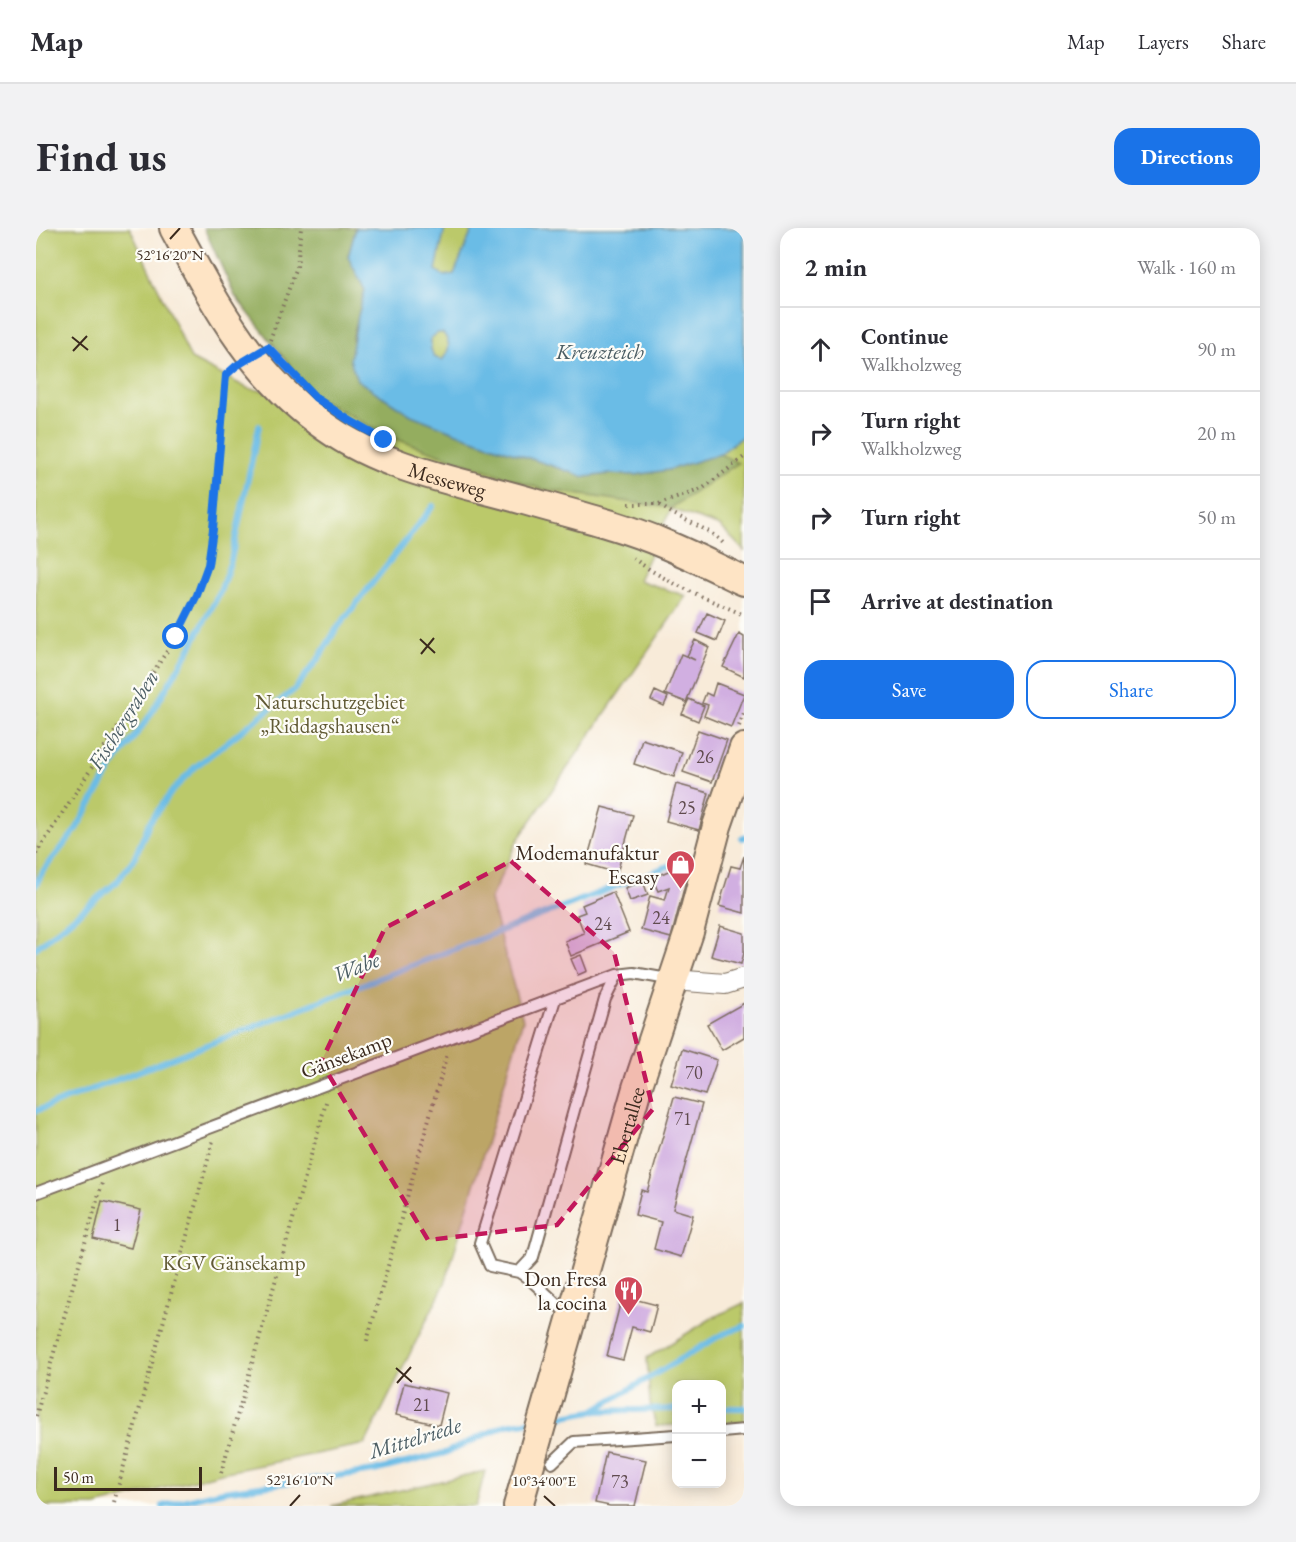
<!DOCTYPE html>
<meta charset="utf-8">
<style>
:root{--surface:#fff;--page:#f2f2f3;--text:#2b2b33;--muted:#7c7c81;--line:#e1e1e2;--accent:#1a73e8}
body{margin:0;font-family:"EB Garamond",serif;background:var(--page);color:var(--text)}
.controls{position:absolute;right:18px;bottom:18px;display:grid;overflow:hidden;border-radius:12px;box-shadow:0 3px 15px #0003}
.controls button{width:54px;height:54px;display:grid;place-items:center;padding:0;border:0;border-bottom:2px solid var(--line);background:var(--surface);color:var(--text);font:30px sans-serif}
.scale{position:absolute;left:18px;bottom:15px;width:148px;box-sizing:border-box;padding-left:6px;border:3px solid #3b2a1e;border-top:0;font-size:16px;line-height:21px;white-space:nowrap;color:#3b2a1e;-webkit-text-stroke:4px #fdfcf7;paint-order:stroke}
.stop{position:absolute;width:18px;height:18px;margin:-14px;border:4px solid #1a73e8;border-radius:50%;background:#fff}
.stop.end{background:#1a73e8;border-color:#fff;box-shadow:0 2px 6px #0008}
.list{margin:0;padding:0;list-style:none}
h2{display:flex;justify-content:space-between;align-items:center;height:78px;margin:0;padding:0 24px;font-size:26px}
h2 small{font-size:20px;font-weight:400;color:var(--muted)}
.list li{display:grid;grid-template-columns:39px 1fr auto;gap:18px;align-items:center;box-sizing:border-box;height:84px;padding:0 24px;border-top:2px solid var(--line)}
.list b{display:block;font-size:22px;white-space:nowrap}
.list p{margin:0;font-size:20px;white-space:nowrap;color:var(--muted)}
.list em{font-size:20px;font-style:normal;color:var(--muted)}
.actions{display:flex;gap:12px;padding:18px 24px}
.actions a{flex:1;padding:14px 0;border:2px solid var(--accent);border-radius:18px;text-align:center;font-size:21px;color:var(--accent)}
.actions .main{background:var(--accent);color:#fff}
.icon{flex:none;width:33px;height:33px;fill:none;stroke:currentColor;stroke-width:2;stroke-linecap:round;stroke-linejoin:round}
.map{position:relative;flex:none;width:708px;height:1278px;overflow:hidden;border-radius:18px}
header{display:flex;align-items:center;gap:36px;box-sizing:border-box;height:84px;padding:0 30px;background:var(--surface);border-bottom:2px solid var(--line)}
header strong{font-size:28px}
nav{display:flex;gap:33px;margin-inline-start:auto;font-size:21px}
.intro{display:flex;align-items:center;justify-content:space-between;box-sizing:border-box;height:144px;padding:0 36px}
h1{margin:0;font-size:42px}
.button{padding:15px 27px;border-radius:18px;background:var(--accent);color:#fff;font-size:21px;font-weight:700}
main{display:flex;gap:36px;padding:0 36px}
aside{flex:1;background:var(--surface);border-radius:18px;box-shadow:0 3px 15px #0003}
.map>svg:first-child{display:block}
</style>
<header>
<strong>Map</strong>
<nav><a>Map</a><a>Layers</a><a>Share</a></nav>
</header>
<div class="intro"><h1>Find us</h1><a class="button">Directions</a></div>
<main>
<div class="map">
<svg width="708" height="1278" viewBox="0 0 708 1278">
<rect width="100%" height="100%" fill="#fdfcf7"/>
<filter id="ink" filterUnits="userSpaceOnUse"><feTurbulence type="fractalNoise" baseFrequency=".0167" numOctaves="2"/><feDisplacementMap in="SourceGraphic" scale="12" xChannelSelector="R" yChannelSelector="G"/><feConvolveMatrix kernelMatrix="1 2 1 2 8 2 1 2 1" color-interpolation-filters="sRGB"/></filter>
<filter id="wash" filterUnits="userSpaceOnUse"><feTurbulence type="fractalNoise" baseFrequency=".008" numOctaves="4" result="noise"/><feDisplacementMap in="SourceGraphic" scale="24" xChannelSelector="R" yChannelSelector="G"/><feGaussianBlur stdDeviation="1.35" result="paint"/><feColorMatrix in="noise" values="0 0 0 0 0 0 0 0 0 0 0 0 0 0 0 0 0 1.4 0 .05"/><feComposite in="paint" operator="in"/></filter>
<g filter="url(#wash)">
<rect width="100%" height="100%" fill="#f8ebd9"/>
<path fill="#bbc96b" stroke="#7b7a44" stroke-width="1.5" d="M0,0H94L155,131L213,161L278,168L354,209L375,201L185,0H708V323L684,298L635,281L602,352L650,368L481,613L454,672L487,792L409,1055L329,1216L185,1245L60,1278H0Z
M708,1075V1194L686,1195V1156H640V1197L620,1198L614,1175L611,1130L676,1090Z
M449,1243L440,1278H295Z"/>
<path fill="#94ad5f" stroke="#686c3e" stroke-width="1.5" d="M168,0H320L312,29L329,62L316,112L431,209L549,249L573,246L599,247L632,242L684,226L702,235L635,280L505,261L354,209L278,168L199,68Z"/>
<path fill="#6abce6" stroke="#527382" stroke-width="1.5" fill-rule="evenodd" d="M320,0H409L400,42L408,48L418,46L437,0H708V207L684,226L632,242L599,247L573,246L549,249L431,209L375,187L321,152L314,131L322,88L329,62L312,29ZM402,105H407C415,115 414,122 406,132L398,129L395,121V110Z"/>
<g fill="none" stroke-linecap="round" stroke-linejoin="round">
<path stroke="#6abce6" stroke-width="6" d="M706,610L708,609
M0,657L7,643L39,603L77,538L113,489L152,424L184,364L195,332L223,198
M0,720L81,654L99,629L113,595L137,562L159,539L258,462L283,430L299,403L397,278
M0,883L653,630
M686,1180H708
M557,1183L685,1107L708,1098
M516,1190L556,1183L640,1181
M127,1278L187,1263L338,1243L409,1225L470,1197L497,1193"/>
</g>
<g id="blocks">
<path fill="#d1afe1" d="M671,385L689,393L681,413L662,405Z
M703,406L708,409V449L687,439Z
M659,412L673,419L650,474L629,466L645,426L659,432L651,428Z
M680,455L708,466L695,499L668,488L672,477L666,475L670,465L676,468Z
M619,463L632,469L628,478L615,472Z
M653,471L668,478L662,493L646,486Z
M662,502L691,512L676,554L647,544Z
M606,511L646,524L638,549L598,536Z
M640,556L673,565L663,602L630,593Z
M566,579L597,587L581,645L550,636Z
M708,628V685L683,678L695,638L704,640Z
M644,638L650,652L635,710L605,702L614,668L629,672L633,659L622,663L616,650Z
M607,653L612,667L594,673L589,660Z
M577,664L593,704L535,728L529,713L548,705L541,687L549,684L546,677Z
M684,698L708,705V725L705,736L675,728Z
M545,727L551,743L542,747L535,731Z
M708,775V809L686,822L671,796Z
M646,821L681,832L669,867L635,857Z
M638,869L666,876L637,981L657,987L645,1029L618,1021L625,994L599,987L605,962L611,964Z
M66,973L105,982L95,1020L57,1011Z
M586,1068L621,1077L614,1104L596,1099L587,1132L571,1128Z
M368,1155L411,1165L403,1197L360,1187Z
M570,1224L610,1232L599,1278H574L559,1275Z"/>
</g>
</g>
<g filter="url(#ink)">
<use href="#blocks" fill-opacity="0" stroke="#7d6e5f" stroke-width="1.5"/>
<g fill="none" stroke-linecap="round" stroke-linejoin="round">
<defs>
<path id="service" d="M519,771L444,1015L454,1038L483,1044L497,1029L569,771L581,747
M0,965L581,747L598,745L637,752
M483,1044L495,1052L535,1089
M686,1204L708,1202
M516,1235L538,1214L640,1207"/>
<path id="minor" d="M637,752L689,756L708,750"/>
<g id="secondary">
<path id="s1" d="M138,0C179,76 217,149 291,200C351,242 426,254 495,274C539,287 584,297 626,315C653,326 681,340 708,353"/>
<path id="s2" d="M482,1278L601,860L653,704L681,598L708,520"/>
</g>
</defs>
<use href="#service" stroke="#7d6e5f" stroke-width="14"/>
<use href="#minor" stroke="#7d6e5f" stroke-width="22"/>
<use href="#secondary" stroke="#7d6e5f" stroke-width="32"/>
<path stroke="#7d6e5f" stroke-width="4" stroke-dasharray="1.5 4.5" stroke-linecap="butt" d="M234,112L261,39L265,0
M593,276H623L666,261L708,229
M624,277C644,293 670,297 688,316
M597,330C630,355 670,370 708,387
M703,498L708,485
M0,626L140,409L161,367L172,337L177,301L190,147L198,140
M331,1113L411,826
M0,1188L66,955
M185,1245L291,871
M78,1274L177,913"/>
<use href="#service" stroke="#fff" stroke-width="10"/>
<use href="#minor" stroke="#fff" stroke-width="20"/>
<use href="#secondary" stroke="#fee4c5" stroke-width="28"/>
</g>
</g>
<g fill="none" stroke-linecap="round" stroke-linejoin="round" filter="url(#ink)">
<path stroke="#1a73e8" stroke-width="8" d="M140,409L161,367L172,337L177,301L190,147L200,138L232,119L280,170L313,192L348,212"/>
</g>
<path fill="#c2185b" fill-opacity="0.2" stroke="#c2185b" stroke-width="4.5" stroke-dasharray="12 8" stroke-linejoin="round" d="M475,633L578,724L617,881L521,997L392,1012L285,834L349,700Z"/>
<path fill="none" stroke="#3b2a1e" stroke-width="2" d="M134,11L144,0M36,109L52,122M37,123L51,108M384,411L399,425M385,426L398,410M360,1140L376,1154M361,1155L375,1139M508,1268L519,1278M254,1278L264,1267"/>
<defs>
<symbol id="shop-pin" viewBox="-11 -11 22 30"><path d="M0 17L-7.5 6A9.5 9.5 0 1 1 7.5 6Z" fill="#d1495b" stroke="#fdfcf7"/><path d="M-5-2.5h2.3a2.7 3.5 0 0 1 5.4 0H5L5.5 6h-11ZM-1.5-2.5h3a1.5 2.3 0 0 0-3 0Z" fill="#fff"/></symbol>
<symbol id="restaurant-pin" viewBox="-11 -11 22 30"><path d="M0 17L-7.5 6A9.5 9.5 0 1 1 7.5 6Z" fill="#d1495b" stroke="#fdfcf7"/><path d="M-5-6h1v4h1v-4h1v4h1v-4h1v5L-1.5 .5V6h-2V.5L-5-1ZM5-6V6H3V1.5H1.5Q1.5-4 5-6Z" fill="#fff"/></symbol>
</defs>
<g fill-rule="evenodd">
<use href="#shop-pin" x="628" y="620" width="33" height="45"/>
<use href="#restaurant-pin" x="576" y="1046" width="33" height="45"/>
</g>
<g text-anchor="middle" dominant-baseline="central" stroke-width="4.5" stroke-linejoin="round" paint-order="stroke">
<g font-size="18" fill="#604b4f">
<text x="669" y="528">26</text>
<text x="651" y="579">25</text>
<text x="625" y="689">24</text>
<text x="567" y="695">24</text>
<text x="658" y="844">70</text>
<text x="647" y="890">71</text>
<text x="81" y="996">1</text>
<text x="386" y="1176">21</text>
<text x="584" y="1253">73</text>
</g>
<g font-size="21" fill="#3b2a1e" stroke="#fdfcf7">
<text stroke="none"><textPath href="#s1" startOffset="386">Messeweg</textPath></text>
<text transform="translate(310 827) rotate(-21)">Gänsekamp</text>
<text stroke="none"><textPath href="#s2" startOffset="396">Ebertallee</textPath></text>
</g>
<g font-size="21" fill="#615a35" stroke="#fdfcf7">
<text x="294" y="473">Naturschutzgebiet<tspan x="294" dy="24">„Riddagshausen“</tspan></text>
<text x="198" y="1034">KGV Gänsekamp</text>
</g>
<g font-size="21" fill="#3b2a1e" stroke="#fdfcf7" text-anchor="end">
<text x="623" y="624">Modemanufaktur<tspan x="623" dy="24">Escasy</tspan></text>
<text x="571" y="1050">Don Fresa<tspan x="571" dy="24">la cocina</tspan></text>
</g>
<g font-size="22" font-style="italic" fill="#4b5d64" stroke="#fdfcf7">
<text x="564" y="123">Kreuzteich</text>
<text transform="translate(87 492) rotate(-58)">Fischergraben</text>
<text transform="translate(320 739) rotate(-21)">Wabe</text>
<text transform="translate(379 1210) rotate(-17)">Mittelriede</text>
</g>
</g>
<g font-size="15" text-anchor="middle" fill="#3b2a1e" stroke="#fdfcf7" stroke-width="4.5" stroke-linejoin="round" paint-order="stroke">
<text x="134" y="32">52°16'20"N</text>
<text x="264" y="1257">52°16'10"N</text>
<text x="508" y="1258">10°34'00"E</text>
</g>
</svg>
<div class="controls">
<button>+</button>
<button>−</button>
</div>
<div class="scale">50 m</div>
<div class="stop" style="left:140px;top:409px"></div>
<div class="stop end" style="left:348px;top:212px"></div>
</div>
<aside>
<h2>2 min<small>Walk · 160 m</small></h2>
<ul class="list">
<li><svg class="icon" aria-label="ahead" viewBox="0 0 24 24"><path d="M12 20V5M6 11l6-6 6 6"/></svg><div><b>Continue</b><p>Walkholzweg</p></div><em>90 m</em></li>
<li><svg class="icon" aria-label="right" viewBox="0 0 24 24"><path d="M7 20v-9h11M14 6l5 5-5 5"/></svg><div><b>Turn right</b><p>Walkholzweg</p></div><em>20 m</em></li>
<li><svg class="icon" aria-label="right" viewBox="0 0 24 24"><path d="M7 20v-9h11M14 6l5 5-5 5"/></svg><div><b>Turn right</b></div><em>50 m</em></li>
<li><svg class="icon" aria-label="arrive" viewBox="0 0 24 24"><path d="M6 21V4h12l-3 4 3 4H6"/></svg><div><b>Arrive at destination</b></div></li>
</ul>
<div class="actions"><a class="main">Save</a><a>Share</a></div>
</aside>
</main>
